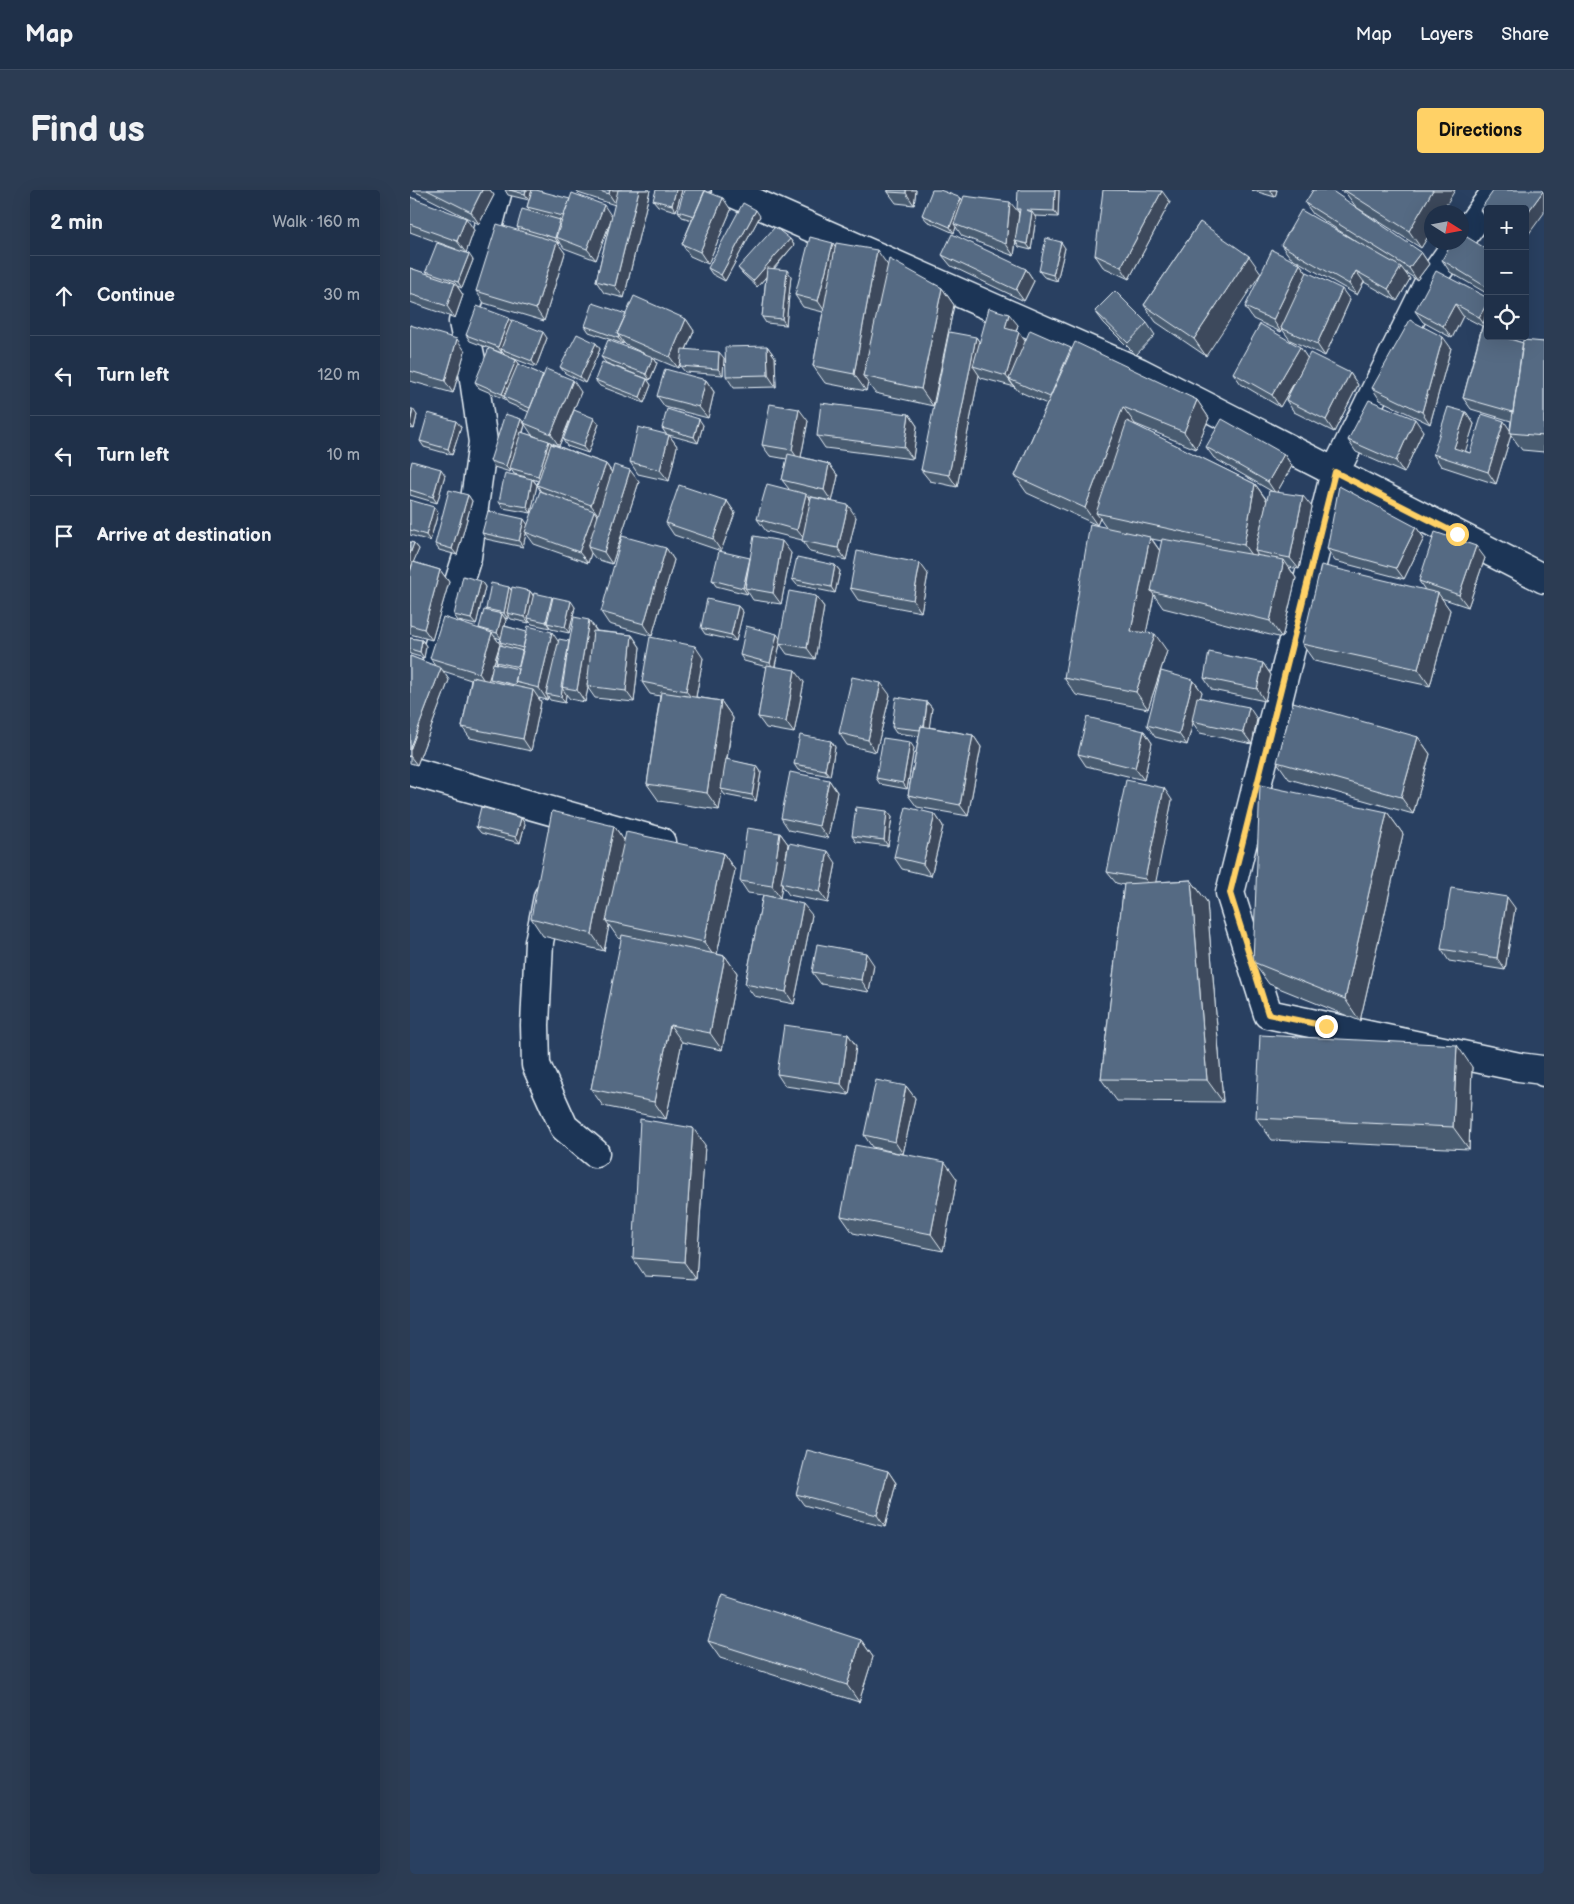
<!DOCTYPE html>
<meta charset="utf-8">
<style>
:root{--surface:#1f3049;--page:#2c3c53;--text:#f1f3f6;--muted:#a1a9b4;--line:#3c4b61;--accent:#ffd166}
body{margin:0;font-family:"Balsamiq Sans",sans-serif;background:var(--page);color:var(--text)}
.controls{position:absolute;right:15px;top:15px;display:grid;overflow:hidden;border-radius:5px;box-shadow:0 5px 20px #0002}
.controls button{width:45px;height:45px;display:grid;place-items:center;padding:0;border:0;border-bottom:1px solid var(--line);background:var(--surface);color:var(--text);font:25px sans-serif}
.compass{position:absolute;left:1014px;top:15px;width:45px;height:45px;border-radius:50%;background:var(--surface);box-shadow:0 5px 20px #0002;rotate:101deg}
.stop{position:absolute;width:15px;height:15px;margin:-11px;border:4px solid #ffd166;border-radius:50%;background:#fff}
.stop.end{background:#ffd166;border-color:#fff;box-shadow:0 1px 5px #0008}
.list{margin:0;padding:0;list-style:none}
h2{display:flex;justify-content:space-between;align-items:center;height:65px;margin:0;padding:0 20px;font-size:21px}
h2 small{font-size:16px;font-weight:400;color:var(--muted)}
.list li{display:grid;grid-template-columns:32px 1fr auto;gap:15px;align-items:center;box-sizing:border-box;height:80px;padding:0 20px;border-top:1px solid var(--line)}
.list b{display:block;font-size:19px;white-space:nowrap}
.list em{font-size:16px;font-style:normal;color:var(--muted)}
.icon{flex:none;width:28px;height:28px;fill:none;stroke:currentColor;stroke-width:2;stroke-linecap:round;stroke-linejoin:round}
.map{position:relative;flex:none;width:1134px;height:1684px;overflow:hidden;border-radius:5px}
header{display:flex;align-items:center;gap:30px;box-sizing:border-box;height:70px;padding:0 25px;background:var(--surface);border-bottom:1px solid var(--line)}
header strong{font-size:24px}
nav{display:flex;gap:28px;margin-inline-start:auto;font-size:18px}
.intro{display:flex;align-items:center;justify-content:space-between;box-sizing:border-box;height:120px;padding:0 30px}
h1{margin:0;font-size:35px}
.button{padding:12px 22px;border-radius:5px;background:var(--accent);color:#111;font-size:18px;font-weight:700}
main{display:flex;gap:30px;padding:0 30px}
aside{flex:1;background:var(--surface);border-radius:5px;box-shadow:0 5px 20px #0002}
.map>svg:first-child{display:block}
</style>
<header>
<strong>Map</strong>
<nav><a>Map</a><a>Layers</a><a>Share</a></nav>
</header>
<div class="intro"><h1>Find us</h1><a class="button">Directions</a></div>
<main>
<aside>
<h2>2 min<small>Walk · 160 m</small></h2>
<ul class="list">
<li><svg class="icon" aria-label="ahead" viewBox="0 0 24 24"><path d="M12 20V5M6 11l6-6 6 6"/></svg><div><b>Continue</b></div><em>30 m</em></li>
<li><svg class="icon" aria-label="left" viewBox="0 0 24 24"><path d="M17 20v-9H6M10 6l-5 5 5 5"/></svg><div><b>Turn left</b></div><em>120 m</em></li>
<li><svg class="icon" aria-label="left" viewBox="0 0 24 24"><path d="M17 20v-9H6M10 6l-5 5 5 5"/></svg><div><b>Turn left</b></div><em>10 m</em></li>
<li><svg class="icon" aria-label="arrive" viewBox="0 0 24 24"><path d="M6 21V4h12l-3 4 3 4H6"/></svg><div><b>Arrive at destination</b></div></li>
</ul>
</aside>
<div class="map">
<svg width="1134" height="1684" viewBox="0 0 1134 1684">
<rect width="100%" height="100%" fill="#294061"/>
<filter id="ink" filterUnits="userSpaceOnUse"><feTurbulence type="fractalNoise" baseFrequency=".02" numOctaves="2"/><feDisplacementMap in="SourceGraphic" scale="10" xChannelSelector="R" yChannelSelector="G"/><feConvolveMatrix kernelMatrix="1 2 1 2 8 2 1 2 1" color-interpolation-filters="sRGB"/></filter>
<g filter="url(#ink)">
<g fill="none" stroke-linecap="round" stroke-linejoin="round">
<defs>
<path id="minor" d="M316,0L729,182L1134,389
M1052,48L1087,0
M1048,52L1017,96L925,282L820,703L858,824L1109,877L1132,880L1134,882
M26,464L57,367L73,252L62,175L53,132L88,0
M0,581L251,652
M138,707L129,752L125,835L126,875L154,937L185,963"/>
</defs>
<use href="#minor" stroke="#e8f1f8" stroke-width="31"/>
<use href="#minor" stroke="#1d3557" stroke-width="28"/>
</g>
<path fill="#495b71" stroke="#e8f1f8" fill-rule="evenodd" d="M2,0H80L84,5L69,34Z
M95,0H126L202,27L205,15L168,3L166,0H240L214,108L194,103L186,91L201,29L186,70L154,58L150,52L149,54H148L155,63L134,131L74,113L66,101L109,40L107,37L121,22L117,17L119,10L98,5Z
M272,0L266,21L248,16L243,10Z
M478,0H506L504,15L486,13L478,2Z
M649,0L648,27L625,26L626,28L621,60L609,57L606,52L604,66L552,46L546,37L544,43L517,31L512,25L551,8L553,11L609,23L607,35L609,22L607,19Z
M841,0H867L865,7Z
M931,0H1045L1022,22V40L1011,58L946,17L935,2H932Z
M300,1V3L321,20L298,74L280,66L272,54L282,30L272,27L268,21Z
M0,7L64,40L56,63L63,70L52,98L47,96L53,105L45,128L0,112V78L19,85L16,81L46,59L0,42Z
M760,12L719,89L693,77L685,65Z
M895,13L1011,62L1019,74L1007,90L995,82L1000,89L987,111L954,92L947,105L880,67L871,55L947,52L903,24Z
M1078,19V30L1070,20Z
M350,26L315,91L302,84L298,78Z
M790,32L796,166L746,132L734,115Z
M380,49L384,55L364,79L381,86L376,135L356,133L352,127L356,87L347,97L333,84L328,78Z
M425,56L478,76L532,98L544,115L523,216L465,203L458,193L456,201L415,193L403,176L413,122L393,117L385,105Z
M655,58L647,91L634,87L629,81Z
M1078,60V104L1040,82L1032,70Z
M532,65L616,79L624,91L614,111L541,76Z
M890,74L897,83L940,110L915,166L880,150L872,139L871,142L843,129L835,117Z
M1078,108L1103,150L1113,153L1134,152V262L1112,260L1101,245L1086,294L1031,276L1023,264L1056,222L1064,234L1055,261L1060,263L1100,240L1101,231L1061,219L1053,208L1072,136L1053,126L1042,148L1013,132L1005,121Z
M685,121L737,133L745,145L726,165L694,133Z
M216,124L276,129L284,141L276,160L314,168L313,185L275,182L270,176L271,172L268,178L244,168L247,173L240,190L196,173L191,167L233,163L216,155L213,152V154L179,142L175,136Z
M101,131L137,148L126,177L102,168L106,170L110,175L171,202L149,256L140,252L142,254L196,274L202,282L229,292L202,374L186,369L181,363L178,373L124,354L116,343L113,357L76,349L72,343L118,335L131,302L127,295L128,291L123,289L127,295L121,323L93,318L89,312L116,287L104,284L101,279L100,282L84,277L80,271L111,229L115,235L113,243L127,247L122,245L114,233L119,222L98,213L95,209L69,198L65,192L95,165L92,162V163L60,151L56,145Z
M0,135L55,161L43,203L0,191Z
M608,135L606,141L615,152L662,159L787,210L799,228L786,259L725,234L724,235L845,294L857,310L863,302L804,268L796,257L874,264L882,276L867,302L902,317L889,379L879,377L886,388L872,448L753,418L744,405L736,443L757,461L738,519L666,505L654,488L697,338L690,328L687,335L617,303L605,286L637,214L608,201L605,197L571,188L569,185L547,297L520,291L511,280L566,147L570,153ZM742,349L752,351L750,361Z
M186,153L190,159L175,193L155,183L150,177Z
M357,156L365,167L366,197L324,198L316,186Z
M890,157L897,168L940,183L948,195L924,242L884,222L876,210L887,187L870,217L831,194L823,183Z
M1041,158L1020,234L970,210L962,198Z
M237,189L241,195L234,213L190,196L185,190Z
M296,190L304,202L298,228L255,217L247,206Z
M0,219L7,225L4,239L0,238Z
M499,224L507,236L503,269L415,258L407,246Z
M184,228L189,234L178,263L157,256L153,250Z
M398,231L391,267L419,274L428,286L422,312L446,327L436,370L400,362L392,350L356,341L347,329L379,299L372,290L377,269L360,266L352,255ZM398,306L421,311L401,310Z
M293,235L288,253L259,245L267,256L259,291L228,284L220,272L256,244L252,238Z
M51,237L42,265L14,257L10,251Z
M1013,241L994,283L946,262L938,250Z
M0,279L35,285L27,313L0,305Z
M58,305L62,311L47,365L29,360L25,354Z
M0,310L28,323L20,351L0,345Z
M317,311L325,323L311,361L264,345L256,333Z
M1006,337L1014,348L994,389L925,371L917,359Z
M0,352L4,353L9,359L3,372L30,380L39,392L22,450L0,444V383L3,374L0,380Z
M256,358L264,370L242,446L199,434L191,422Z
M381,363L371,414L343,410L338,402L337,404L306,396L302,390Z
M1075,368L1058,417L1031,408L1040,420L1020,496L904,471L892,454L1015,400L1009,391Z
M425,375L430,381L425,403L387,395L382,389Z
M518,384L511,422L448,410L440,398Z
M71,391L75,397L66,435L48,431L44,425Z
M99,397L102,401H120L123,405L143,409L165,417L159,443L141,439L140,437V438L122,434L119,431V433L101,429L98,425V429L95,428L96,430L95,436L149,452L159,451L179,430L187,441L222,445L230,457L224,512L185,508L178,498L175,512L160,509L156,504L155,513L140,510L138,507L137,510L129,508L131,512L121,561L60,548L52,537L61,490L33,481L39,490L7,575L0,573V466L25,476L20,468L70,439L77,421L76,419ZM85,447L91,449L90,452L93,456L86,472L88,474L84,473L90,454Z
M406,406L414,417L405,469L377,464L370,454L365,476L394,492L384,543L356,538L348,527L357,477L334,471L330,465L370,448Z
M328,416L333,422L326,451L295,444L291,438Z
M0,448L12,450L16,456L14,468L0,464Z
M293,468L286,507L311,511L323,528L317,570L347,576L351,582L346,611L315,605L312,601L309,620L249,611L237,594L250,506L240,504L232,492Z
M853,473L861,485L855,511L802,500L794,488Z
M783,490L792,502L790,507L847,529L842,554L790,543L783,533L777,555L745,547L737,535Z
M480,505L466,562L437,555L429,543Z
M517,512L522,518L519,537L563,545L571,557L558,626L507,617L498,605L509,546L486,543L482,537Z
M734,541L742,553L734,590L676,576L668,564Z
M1008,547L1020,564L1003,624L879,589L867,572Z
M421,551L425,557L420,586L388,580L384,574Z
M504,558L497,599L470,594L466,588Z
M419,590L427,602L418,648L379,640L371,628Z
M762,610L745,692L781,690L797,712L813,912L707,911L691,889L714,695L706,693L697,682Z
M977,622L993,644L950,831L859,794L843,772Z
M525,624L533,636L521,686L492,679L484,667Z
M482,627L478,656L446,652L442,646Z
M111,628L115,634L110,653L71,643L66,637Z
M204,636L214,650L313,663L325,680L307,764L315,766L327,783L312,860L272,852L256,929L193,916L181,899L212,749L208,748L199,735L194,761L133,746L121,728Z
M370,643L378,654L375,674L426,673L418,713L379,705L372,695L370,708L355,706L402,725L384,814L344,806L335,794L353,705L338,703L330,691Z
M1105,718L1095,780L1039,771L1031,759Z
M464,775L459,802L411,794L402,782Z
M438,844L446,856L439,905L375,896L367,884Z
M1062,877L1059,959L862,950L846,928Z
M496,896L505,908L493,964L462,957L454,945Z
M295,955L286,1089L235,1086L223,1068Z
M547,989L533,1061L443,1043L431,1026Z
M478,1281L486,1293L475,1337L394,1315L386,1304Z
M451,1450L463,1467L449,1512L310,1468L298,1451Z"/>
<path fill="#3c4a5c" stroke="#e8f1f8" d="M72,0H80L84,5L69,34L61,22Z
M116,0H122L119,10L115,4Z
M200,0H212L207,16L199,4Z
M229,0H240L214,108L205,96Z
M266,0H272L266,21L262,15Z
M496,0H506L504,15L496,3Z
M645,0H649L648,27L644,21Z
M860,0H867L865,7Z
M1023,0H1045L1032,22H1022V40L1011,58L999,41Z
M1134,0V23L1115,49V26Z
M752,1L760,12L719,89L711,77Z
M313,8L321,20L298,74L290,62Z
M551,8L555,14L544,34L546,37L544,43L540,37Z
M600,12L609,23L604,66L596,54Z
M194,15L202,27L186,70L177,59Z
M346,20L350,26L315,91L311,85Z
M622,22L626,28L621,60L617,54Z
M56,28L64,40L56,63L47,51Z
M150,30L154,36L146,47L150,53L149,54L145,48Z
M380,49L384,55L347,97L343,91Z
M147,52L155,63L134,131L126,119Z
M651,52L655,58L647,91L643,85Z
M423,53L431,65L416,123L408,111Z
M467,60L479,77L453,186L458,193L456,201L444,184Z
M1011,62L1019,74L1007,90L999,78Z
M59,64L63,70L52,98L48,92Z
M839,66L851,83L796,166L784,149Z
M890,74L899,86L871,138L872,139L871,142L863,130Z
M991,77L1000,89L987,111L978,99Z
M616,79L624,91L614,111L606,100Z
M377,80L381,86L376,135L372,129Z
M946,81L954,92L947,105L939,94Z
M45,93L53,105L45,128L37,116Z
M532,98L544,115L523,216L511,199Z
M932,99L940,110L915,166L907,154Z
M1078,112V138L1077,139L1069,127Z
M1045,114L1053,126L1042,148L1033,136Z
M599,124L608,135L603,150L595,138Z
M99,128L103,134L91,159L92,162V163L88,157Z
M276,129L284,141L268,178L260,167Z
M133,142L137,148L126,177L122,171Z
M609,142L617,154L599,189L605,198L596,186Z
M209,146L213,152V154L208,148Z
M1093,146H1104L1101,159L1093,147Z
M566,147L574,159L563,176L569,185L547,297L539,285Z
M1033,147L1041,158L1020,234L1012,222Z
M47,149L55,161L43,203L35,191Z
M186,153L190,159L175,193L170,187Z
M357,156L365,167L366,197L358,185Z
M890,157L898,169L870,217L862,205Z
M309,162L314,168L313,185L308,179Z
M243,167L247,173L240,190L236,184Z
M106,170L111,176L95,208L92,204Z
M940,183L948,195L924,242L916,230Z
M237,189L241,195L234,213L230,207Z
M163,190L171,202L149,256L141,244Z
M296,190L304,202L298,228L289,217Z
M787,210L799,228L786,259L774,242Z
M713,217L725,234L691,324L686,323L690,328L687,335L675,318Z
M3,219L7,225L4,239L0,234Z
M389,219L398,231L390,272L382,260Z
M1056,222L1064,234L1053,269L1044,258Z
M499,224L507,236L503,269L494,257Z
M184,228L189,234L178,263L173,257Z
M111,229L115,235L101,278H100L101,279L100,282L96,276Z
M289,229L293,235L288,253L284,247Z
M1005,229L1013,241L994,283L986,271Z
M46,231L51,237L42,265L38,259Z
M1094,231L1102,243H1100L1101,245L1086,294L1078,282Z
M259,245L267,256L259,291L250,280Z
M139,251L143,256L132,292L128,286Z
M874,264L882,276L866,304L858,292Z
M196,274L204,286L189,326L181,315Z
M419,274L428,286L422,312L414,300Z
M31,279L35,285L27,313L23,307Z
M220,280L229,292L202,374L194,362Z
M122,289L127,295L121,323L117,317Z
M845,294L857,311L845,361L847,364L846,372L834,355Z
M396,304L405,316L396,351L387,340Z
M58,305L62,311L47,365L42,359Z
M893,306L902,317L889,379L880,368Z
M317,311L325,323L311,361L303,349Z
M438,315L446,327L436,370L428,358Z
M24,317L28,323L20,351L16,345Z
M184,321L192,332L178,357L181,363L178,373L169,362Z
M114,329L118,335L113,357L109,351Z
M1006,337L1014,348L994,389L986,378Z
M740,347L752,364L741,401L744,405L733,458L721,441Z
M372,351L381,363L371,414L363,403Z
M4,353L9,359L0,380V364Z
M1066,356L1075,368L1058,417L1049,405Z
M256,358L264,370L242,446L234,434Z
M340,368L335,398L338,402L337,404L333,398Z
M874,370L886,388L872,448L860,431Z
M510,373L518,384L511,422L503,410Z
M425,375L430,381L425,403L421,397Z
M30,380L39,392L22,450L14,439Z
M71,391L75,397L66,435L61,429Z
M99,397L103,403L97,423L98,425V429L94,423Z
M120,401L124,407L118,428L119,431V433L115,427Z
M1028,403L1040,420L1020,496L1008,479Z
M406,406L414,417L405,469L397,458Z
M142,407L146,413L137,433L140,437V438L136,432Z
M161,411L165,417L159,443L155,437Z
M328,416L333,422L326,451L321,445Z
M92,424L96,430L92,449L87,443Z
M179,430L187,442L177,496L178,498L175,512L167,500Z
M142,442L150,454L136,504L138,507L137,510L129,498Z
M82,443L90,454L77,495L69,483Z
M367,444L371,450L369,453L370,454L364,479L360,473Z
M745,444L757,461L738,519L726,502Z
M222,445L230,457L224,512L216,501Z
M12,450L16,456L14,468L10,462Z
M285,456L293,468L285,512L276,501Z
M853,473L861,485L855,511L847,499Z
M31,478L39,490L7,575L0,566V560Z
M385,480L394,492L384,543L376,532Z
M783,490L792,502L784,532L782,531L783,533L777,555L769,544Z
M471,493L480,505L466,562L458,550Z
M152,498L156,504L155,513L151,507Z
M123,500L131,512L121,561L113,549Z
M311,511L323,528L312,599H311L312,601L309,620L297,603Z
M517,512L522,518L518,547L514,541Z
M839,517L847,529L842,554L833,542Z
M734,541L742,553L734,590L725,578Z
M563,545L571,557L558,626L550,615Z
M1008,547L1020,564L1003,624L991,607Z
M421,551L425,557L420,586L415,580Z
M500,552L504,558L497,599L493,593Z
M347,576L351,582L346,611L342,605Z
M419,590L427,602L418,648L409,636Z
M754,598L762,610L744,701L735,689Z
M477,621L482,627L478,656L474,650Z
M977,622L993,644L950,831L935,809Z
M525,624L533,636L521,686L513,674Z
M111,628L115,634L110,653L106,647Z
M204,636L216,653L196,731L199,735L194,761L182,744Z
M370,643L378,654L372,693H371L372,695L370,708L362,696Z
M418,661L426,673L418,713L410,702Z
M313,663L325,680L306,769L294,752Z
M781,690L797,712L813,912L797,890Z
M1097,707L1105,718L1095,780L1087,768Z
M393,714L402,725L384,814L376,802Z
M456,763L464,775L459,802L451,790Z
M315,766L327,783L312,860L300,843Z
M260,835L272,852L256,929L244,912Z
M438,844L446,856L439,905L431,894Z
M1047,855L1062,877L1059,959L1043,937Z
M496,896L505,908L493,964L485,952Z
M283,938L295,955L286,1089L274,1072Z
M535,972L547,989L533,1061L521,1044Z
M478,1281L486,1293L475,1337L467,1325Z
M451,1450L463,1467L449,1512L437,1495Z"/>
<path fill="#556a83" stroke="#e8f1f8" d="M17,0H72L61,22Z
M99,0H116L115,4Z
M122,0H126L160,9L153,26L117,17Z
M186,0H200L199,4Z
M208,0H229L205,96L186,91Z
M246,0H266L262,15L243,10Z
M274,0H295L284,26L268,21Z
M478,0H496V3L478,2Z
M522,0H530L551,8L540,37L512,25Z
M608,0H645L644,21L616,20L622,22L617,54L605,51L610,19H607Z
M693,0L752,1L711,77L685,65Z
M903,0H921L1011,62L999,78L895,13Z
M934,0H1023L999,41Z
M1084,0H1134L1115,26V19H1078V25L1070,20Z
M295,1L313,8L290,62L272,54Z
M162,3L194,15L177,59L146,47Z
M554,6L600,12L596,54L544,34Z
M0,7L56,28L47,51L0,34Z
M333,13L346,20L311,85L298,78Z
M112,19L150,30L145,48L107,37Z
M891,20L991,77L978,99L946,81L939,94L871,55Z
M790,32L839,66L784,149L734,115Z
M87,34L147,52L126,119L66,101Z
M365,37L380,49L343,91L328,78Z
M542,44L616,79L606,100L532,65Z
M1052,44L1078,60V98L1032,70L1042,52H1052Z
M400,47L423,53L408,111L385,105Z
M636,48L651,52L643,85L629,81Z
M27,53L59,64L48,92L16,81Z
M426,53L467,60L444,184L403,176Z
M862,60L890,74L863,130L835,117Z
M479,69L532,98L511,199L453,186Z
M0,78L45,93L37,116L0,104Z
M357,78L377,80L372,129L352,127Z
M1026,81L1078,108V112L1069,127L1045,114L1033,136L1005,121Z
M897,82L932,99L907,154L871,138Z
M705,101L737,133L718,153L685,121Z
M224,106L276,129L260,167L207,144Z
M183,113L216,124L207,144L209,146L208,148L175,136Z
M67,116L99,128L88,157L56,145Z
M1078,116V146H1093V147L1113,153L1103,222L1053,208Z
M579,118L599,124L595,138L609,142L596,186L563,176Z
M102,130L133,142L122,171L91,159Z
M1000,130L1033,147L1012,222L962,198Z
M850,134L890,157L862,205L823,183Z
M0,135L47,149L35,191L0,181Z
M620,140L661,158L640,207L599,189Z
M539,142L566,147L539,285L511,280Z
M167,144L186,153L170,187L150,177Z
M198,150L243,167L236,184L191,167Z
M1113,150L1134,152V246L1100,243Z
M665,152L787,210L774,242L713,217L675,318L605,286Z
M357,156L358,185L316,186L315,157Z
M79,158L106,170L92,204L65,192Z
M272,159L309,162L308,179L270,176Z
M900,163L940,183L916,230L876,210Z
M192,172L237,189L230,207L185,190Z
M108,174L133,185L120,218L94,207Z
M136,179L163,190L141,244L114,233Z
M255,179L296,190L289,217L247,206Z
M959,210L1005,229L986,271L938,250Z
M411,213L499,224L494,257L407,246Z
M360,214L389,219L382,260L352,255Z
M1038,217L1056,222L1044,258L1060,263L1072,224L1094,231L1078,282L1023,264Z
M0,219H3L0,231Z
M257,219L289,229L284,247L252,238Z
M164,220L184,228L173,257L153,250Z
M18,223L46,231L38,259L10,251Z
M95,224L111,229L96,276L80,271Z
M812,229L874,264L858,292L796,257Z
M717,231L845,294L834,355L686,323Z
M228,237L259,245L250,280L220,272Z
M111,242L139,251L128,286L100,278Z
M141,254L196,274L181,315L127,295Z
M378,264L419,274L414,300L372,290Z
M2,271L31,279L23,307L0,300V279Z
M204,275L220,280L194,362L178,357Z
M95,283L122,289L117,317L89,312Z
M357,294L396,304L387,340L347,329Z
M269,295L317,311L303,349L256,333Z
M929,296L1006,337L986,378L917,359Z
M39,300L58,305L42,359L25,354Z
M130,301L184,321L169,362L115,342Z
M859,301L893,306L880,368L845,361Z
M401,307L438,315L428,358L392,351Z
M0,310L24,317L16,345L0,340Z
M78,321L114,329L109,351L72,343Z
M680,334L740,347L721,441L745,444L726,502L654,488Z
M1025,342L1066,356L1049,405L1009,391Z
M212,346L256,358L234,434L191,422Z
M344,346L372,351L363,403L335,398Z
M752,349L874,370L860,431L741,401Z
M0,352L4,353L0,364Z
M309,361L340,368L333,398L302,390Z
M447,361L510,373L503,410L440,398Z
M387,367L425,375L421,397L382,389Z
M3,372L30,380L14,439L0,435V383Z
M911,375L1028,403L1008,479L892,454Z
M53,386L71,391L61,429L44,425Z
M81,393L99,397L94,423L76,419Z
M102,397L120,401L115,427L97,423Z
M379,401L406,406L397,458L369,453Z
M124,403L142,407L136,432L118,428Z
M143,407L161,411L155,437L137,433Z
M297,409L328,416L321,445L291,438Z
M74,420L92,424L87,443L69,438Z
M33,427L82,443L69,483L20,468Z
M164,427L179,430L167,500L151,497Z
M94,436L117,442L113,458L90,452Z
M118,436L142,442L129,498L105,492Z
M336,436L367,444L360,473L330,465Z
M183,441L222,445L216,501L177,496Z
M240,447L285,456L276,501L232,492Z
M0,448L12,450L10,462L0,459Z
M149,449L159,451L151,507L136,504Z
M90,455L113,461L109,477L86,472Z
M799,462L853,473L847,499L794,488Z
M0,466L31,478L0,560Z
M83,473L108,479L105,495L80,489Z
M357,475L385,480L376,532L348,527Z
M751,481L783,490L769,544L737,535Z
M62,487L123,500L113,549L52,537Z
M442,487L471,493L458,550L429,543Z
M251,502L311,511L297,603L237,594Z
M486,507L517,512L514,536H511L510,540L482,537Z
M787,507L839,517L833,542L782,531Z
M883,512L1008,547L991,607L867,572Z
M677,527L734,541L725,578L668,564Z
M511,536L563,545L550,615L498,605Z
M390,545L421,551L415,580L384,574Z
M473,548L500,552L493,593L466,588Z
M316,569L347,576L342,605L311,599Z
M380,582L419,590L409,636L371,628Z
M716,590L754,598L735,689L697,682Z
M850,595L977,622L935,809L843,772Z
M71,617L111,628L106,647L66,637Z
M446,617L477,621L474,650L442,646Z
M496,617L525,624L513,674L484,667Z
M142,621L204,636L182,744L121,728Z
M337,638L370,643L362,696L330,691Z
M216,642L313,663L294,752L196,731Z
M379,653L418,661L410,702L371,693Z
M781,690L797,890L691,889L714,694Z
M1041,698L1097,707L1087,768L1031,759Z
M353,705L393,714L376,802L335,794Z
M212,745L315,766L300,843L260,835L244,912L181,899Z
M407,754L456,763L451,790L402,782Z
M374,835L438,844L431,894L367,884Z
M850,845L1047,855L1043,937L846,928Z
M466,890L496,896L485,952L454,945Z
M230,929L283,938L274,1072L223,1068Z
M445,955L535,972L521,1044L431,1026Z
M397,1260L478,1281L467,1325L386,1304Z
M312,1405L451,1450L437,1495L298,1451Z"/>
</g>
<g fill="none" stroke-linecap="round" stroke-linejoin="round" filter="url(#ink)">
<path stroke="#ffd166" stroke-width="6" d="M916,836L858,824L820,703L925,282L1047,344"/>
</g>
</svg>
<div class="controls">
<button>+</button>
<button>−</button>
<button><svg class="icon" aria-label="locate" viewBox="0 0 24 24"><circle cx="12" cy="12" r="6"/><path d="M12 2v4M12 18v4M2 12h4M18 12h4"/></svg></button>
</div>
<svg class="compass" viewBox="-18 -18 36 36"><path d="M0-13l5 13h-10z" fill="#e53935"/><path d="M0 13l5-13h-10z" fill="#a1a9b4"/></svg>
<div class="stop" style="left:1047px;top:344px"></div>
<div class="stop end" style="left:916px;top:836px"></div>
</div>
</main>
